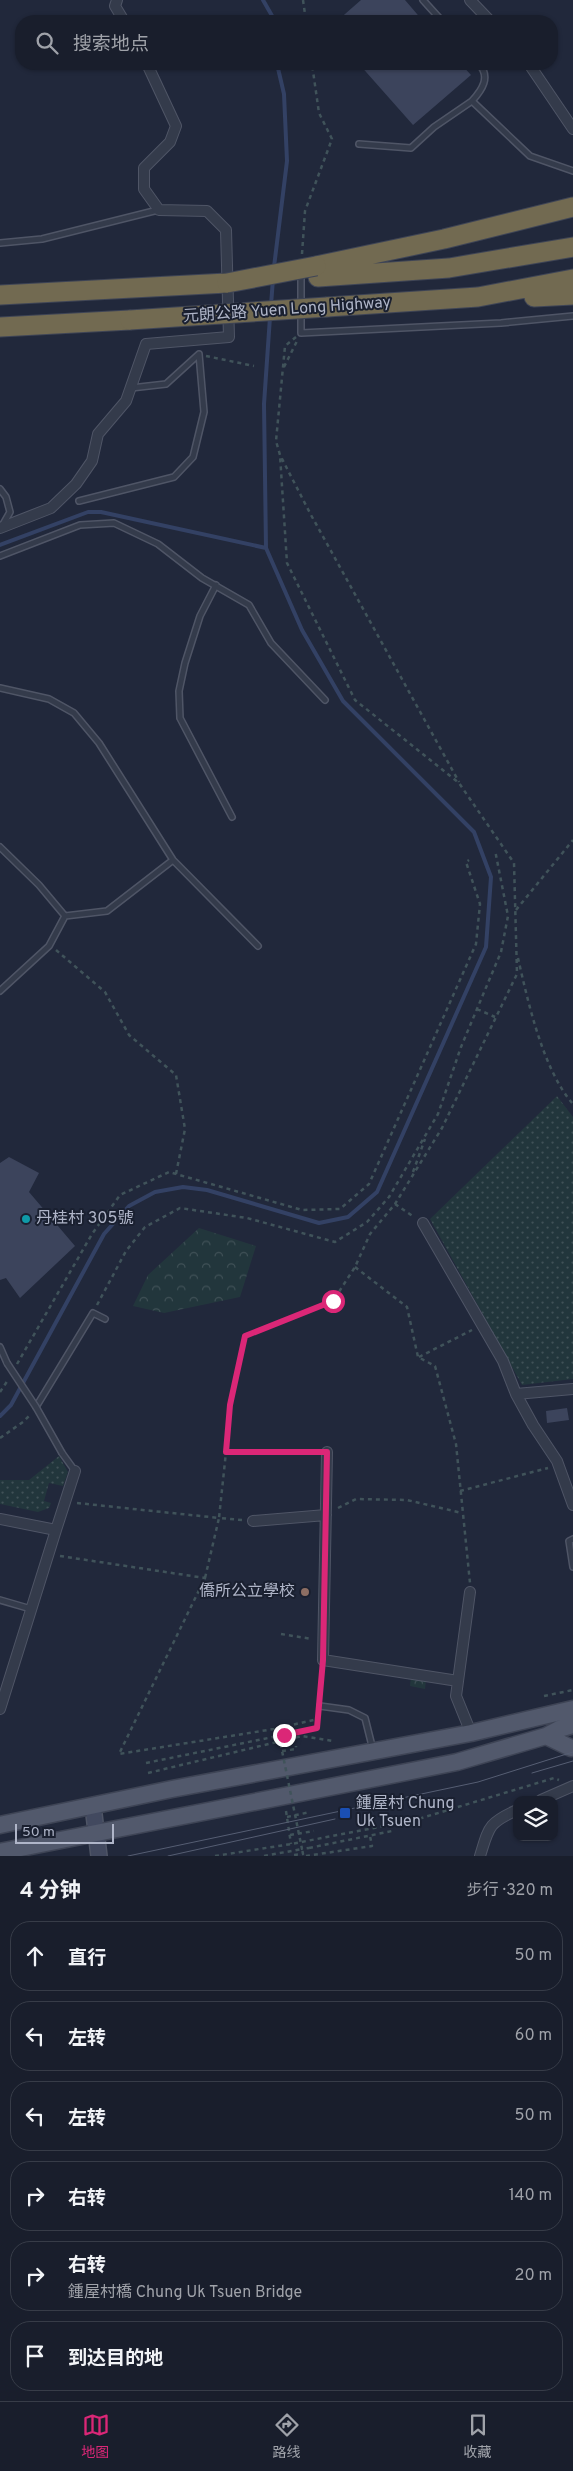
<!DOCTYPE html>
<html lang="zh">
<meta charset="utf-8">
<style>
:root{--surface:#191e2c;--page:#222734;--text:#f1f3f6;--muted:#9fa2a9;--line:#373c48;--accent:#db2777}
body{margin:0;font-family:Overpass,"Noto Sans SC",sans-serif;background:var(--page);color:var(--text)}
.controls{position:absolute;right:15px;bottom:15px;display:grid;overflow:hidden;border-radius:10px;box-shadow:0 1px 4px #0004}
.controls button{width:45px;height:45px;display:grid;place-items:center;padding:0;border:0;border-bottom:1px solid var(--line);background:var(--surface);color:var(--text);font:25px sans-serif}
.scale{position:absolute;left:15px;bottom:12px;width:99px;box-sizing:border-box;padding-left:5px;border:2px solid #afb5c8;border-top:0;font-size:14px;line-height:18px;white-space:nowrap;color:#afb5c8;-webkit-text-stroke:4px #1a2030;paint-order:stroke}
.stop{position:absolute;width:15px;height:15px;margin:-11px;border:4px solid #db2777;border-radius:50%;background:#fff}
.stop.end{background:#db2777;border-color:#fff;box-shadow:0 1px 5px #0008}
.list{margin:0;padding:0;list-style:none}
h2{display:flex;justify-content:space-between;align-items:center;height:65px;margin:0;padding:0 20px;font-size:21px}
h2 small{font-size:16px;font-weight:400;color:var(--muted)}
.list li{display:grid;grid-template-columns:32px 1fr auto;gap:15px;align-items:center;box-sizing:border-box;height:70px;margin:0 10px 10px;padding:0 10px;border:1px solid var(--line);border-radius:20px}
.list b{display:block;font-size:19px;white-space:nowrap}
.list p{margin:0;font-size:16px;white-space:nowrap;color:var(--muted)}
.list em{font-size:16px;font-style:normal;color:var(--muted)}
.icon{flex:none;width:28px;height:28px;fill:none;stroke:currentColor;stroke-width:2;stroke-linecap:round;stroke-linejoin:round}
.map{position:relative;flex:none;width:573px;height:1856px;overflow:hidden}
.search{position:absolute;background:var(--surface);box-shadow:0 1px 4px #0004;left:15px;right:15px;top:15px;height:55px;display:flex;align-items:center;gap:12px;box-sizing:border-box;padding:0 18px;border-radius:20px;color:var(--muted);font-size:19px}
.sheet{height:545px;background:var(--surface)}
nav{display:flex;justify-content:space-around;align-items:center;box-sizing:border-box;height:70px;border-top:1px solid var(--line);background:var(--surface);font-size:14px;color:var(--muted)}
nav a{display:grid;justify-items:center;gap:2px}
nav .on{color:var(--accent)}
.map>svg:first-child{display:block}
</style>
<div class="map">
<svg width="573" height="1856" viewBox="0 0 573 1856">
<defs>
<pattern id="grass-dots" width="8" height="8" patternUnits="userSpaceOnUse" patternTransform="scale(1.25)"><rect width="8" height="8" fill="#22363c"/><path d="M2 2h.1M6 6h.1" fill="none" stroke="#405157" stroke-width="1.8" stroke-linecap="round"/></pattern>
<pattern id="forest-crowns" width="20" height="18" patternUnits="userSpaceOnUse" patternTransform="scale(1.25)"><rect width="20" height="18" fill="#22363c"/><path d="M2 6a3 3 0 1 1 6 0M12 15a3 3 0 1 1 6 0" fill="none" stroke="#405157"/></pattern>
</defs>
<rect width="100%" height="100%" fill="#21283b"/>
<path fill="url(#grass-dots)" d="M557,1096L573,1117V1379L522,1385L430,1219Z
M59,1456L68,1472L63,1486L49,1483L44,1501L51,1503L49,1508L38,1512L0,1504V1480H29Z"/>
<path fill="url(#forest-crowns)" d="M199,1228L256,1246L240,1297L164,1313L133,1306L148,1275Z
M411,1677L426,1680L425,1689L410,1686Z"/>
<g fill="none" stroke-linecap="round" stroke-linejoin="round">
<path stroke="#334164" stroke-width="4" d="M263,0L275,21
M274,267L287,161L284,94L277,64
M271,305L273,279
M0,545L88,512H101L266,548
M0,1416L11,1405L104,1234L129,1206L155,1192L183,1187L207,1190L319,1223L348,1217L377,1192L486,947L491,877L474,832L343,701L302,630L266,548L264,404L270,317"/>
</g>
<path fill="#3c445c" d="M361,0H405L423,21H337Z
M359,64H461L471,75L413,125Z
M9,1157L39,1173L29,1192L75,1246L20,1298L6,1278L0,1280V1163Z
M567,1408L569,1420L547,1423L546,1411Z"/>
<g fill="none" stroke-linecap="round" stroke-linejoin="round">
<defs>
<path id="lane" d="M423,0L442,21
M479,64C491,77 482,90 472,101L530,156L573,171
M359,144L411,148L434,127L472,101
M0,243L42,239L158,210
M301,304V273
M301,313V333L501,323L573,316
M0,489L6,497L10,512L2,526
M79,501L174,477L193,457L204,412L199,354L166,384L131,388
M0,556L80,525L114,523L158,544L202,578L249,605L271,643L325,700
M216,585L200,616L185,663L179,691L180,718L232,817
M0,688L49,699L74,713L99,743L173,860L258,946
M0,847L39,885L65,916L49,946L0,991
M65,916L107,911L173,860
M0,1347L7,1363
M36,1407L93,1313L105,1319
M62,1453L75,1471
M573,1539L569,1541L573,1567
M0,1600L31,1609
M320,1706L349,1710L365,1718L373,1750"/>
<path id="street" d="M117,0L115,6L124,21
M470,0L490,21
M529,64L573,129
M0,528L51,508L76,484L92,461L98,434L126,401L146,344L229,337L226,230L207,211L159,210L144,189V168L170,142L176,126L147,64
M423,1223L503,1361L516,1394L533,1425L557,1461L573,1505
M516,1394L573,1389
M327,1452L323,1660L458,1681
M0,1519L56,1530L0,1709
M253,1521L326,1515
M56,1530L75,1471
M470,1592L456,1696L471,1733
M541,1800L573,1786
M480,1856C489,1827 488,1823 517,1810"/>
<path id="secondary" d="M93,1806L99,1856"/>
<path id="primary" d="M546,1736L571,1748
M0,1825L172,1789L471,1733L573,1709
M0,1852L457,1762L546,1736L559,1729L573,1725"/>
<path id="highway" d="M316,266L444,239L573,207
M318,277L449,268L573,247
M0,295L227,283
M534,297L573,295
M327,307L478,297L573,279
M0,327L130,320"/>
</defs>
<use href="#lane" stroke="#4f5566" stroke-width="8"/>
<use href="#street" stroke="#4f5566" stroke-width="12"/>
<use href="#secondary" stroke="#4f5566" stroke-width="18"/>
<use href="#primary" stroke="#3e4455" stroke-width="19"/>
<use href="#highway" stroke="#3f4556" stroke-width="21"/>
<path stroke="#40535a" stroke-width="2.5" stroke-dasharray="4 4" stroke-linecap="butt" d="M303,0L306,21
M302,254L305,211L332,139L319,113L312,64
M296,337L285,346L276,441L280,455L311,515L459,782
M206,356L254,366
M284,367L297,341
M516,910L573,840
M56,950L105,992L129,1035L176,1075L185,1129L176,1174
M518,958C528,1002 543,1070 573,1104
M477,1009L495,1017
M413,1172L425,1139
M395,1204L414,1217
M355,1267L407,1307L418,1357L435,1366L456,1444L470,1583
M97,1305L126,1251L145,1227L180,1208L247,1218L335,1242L367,1222L389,1197L438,1114L461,1047L501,952L508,916L495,850
M419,1357L472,1330
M17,1364L92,1234L120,1195L169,1172L302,1210L340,1209L369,1184L476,944L480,904L466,862L469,860
M0,1392L8,1380
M0,1438L23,1422L30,1415
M226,1452L229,1405L245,1336L333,1301L355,1267L370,1234L395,1204L442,1128L517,974L514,863L459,783L355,700L287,563L280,455
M460,1491L548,1468
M77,1503L219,1518L205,1578
M338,1508L356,1499L407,1500L462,1513
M242,1520L219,1518L226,1452H315
M60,1556L205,1578L119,1754L274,1729L318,1719
M281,1634L312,1639
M544,1696L573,1690
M320,1699L322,1670
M282,1751L296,1749V1746
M146,1763L317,1728L318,1719
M148,1773L302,1736L333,1741
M286,1811L291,1844
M287,1817L310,1812
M290,1835L314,1831
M309,1848L392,1831
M294,1855L303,1854L302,1849
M215,1856L291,1844L415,1820L554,1778L559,1780
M264,1856L302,1849
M306,1856L372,1846L370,1836"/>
<use href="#lane" stroke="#343b4b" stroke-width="5"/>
<use href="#street" stroke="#343b4b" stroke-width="10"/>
<use href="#secondary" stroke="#42495f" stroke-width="15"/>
<use href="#primary" stroke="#52596c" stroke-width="16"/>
<use href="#highway" stroke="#726a51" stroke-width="19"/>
<path stroke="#565e73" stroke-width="1" d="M532,1773L573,1761
M128,1856L478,1782L573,1752
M168,1856L335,1819"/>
<defs>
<path id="lane-bridge" d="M7,1363L36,1407L62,1453"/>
<path id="highway-bridge" d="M227,283L316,266
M130,320L327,307"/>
</defs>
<use href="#lane-bridge" stroke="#4f5566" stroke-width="8" stroke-linecap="butt"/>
<use href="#highway-bridge" stroke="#3f4556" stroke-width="21" stroke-linecap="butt"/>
<path stroke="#40535a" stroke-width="2.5" stroke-dasharray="4 4" stroke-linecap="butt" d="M279,1736L302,1849L309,1848"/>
<use href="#lane-bridge" stroke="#343b4b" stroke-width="5"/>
<use href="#highway-bridge" stroke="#726a51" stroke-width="19"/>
</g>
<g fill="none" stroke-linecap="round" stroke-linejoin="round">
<path stroke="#db2777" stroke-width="6" d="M284,1735L317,1728L323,1660L327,1452H226L230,1405L245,1336L333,1301"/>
</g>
<circle fill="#0f9aa8" stroke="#1a2030" stroke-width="2" cx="26" cy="1219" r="5"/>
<circle fill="#8d6e63" stroke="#1a2030" stroke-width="2" cx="305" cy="1592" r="5"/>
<rect fill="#1a4fb4" stroke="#1a2030" stroke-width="2" x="339" y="1807" width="12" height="12" rx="2.5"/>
<g text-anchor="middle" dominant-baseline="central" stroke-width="4" stroke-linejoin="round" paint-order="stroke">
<g font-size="16" fill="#afb5c8" stroke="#1a2030">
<text transform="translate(287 310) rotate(-4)">元朗公路 Yuen Long Highway</text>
</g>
<g font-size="16" fill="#afb5c8" stroke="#1a2030" text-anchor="start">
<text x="36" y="1219">丹桂村 305號</text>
<text x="295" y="1592" text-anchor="end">僑所公立學校</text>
<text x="356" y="1804">鍾屋村 Chung<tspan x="356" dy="18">Uk Tsuen</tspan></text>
</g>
</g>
</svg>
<div class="controls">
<button><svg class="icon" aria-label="layers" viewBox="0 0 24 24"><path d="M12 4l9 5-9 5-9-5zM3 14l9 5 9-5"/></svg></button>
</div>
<div class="scale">50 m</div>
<div class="stop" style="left:333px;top:1301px"></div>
<div class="stop end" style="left:284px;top:1735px"></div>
<div class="search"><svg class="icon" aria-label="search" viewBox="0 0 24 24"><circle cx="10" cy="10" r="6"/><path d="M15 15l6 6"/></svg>搜索地点</div>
</div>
<section class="sheet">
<h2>4 分钟<small>步行 · 320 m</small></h2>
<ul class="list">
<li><svg class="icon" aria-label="ahead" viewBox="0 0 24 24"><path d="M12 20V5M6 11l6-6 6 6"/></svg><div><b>直行</b></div><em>50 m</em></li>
<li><svg class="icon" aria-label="left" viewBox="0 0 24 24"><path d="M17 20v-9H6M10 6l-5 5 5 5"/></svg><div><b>左转</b></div><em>60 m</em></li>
<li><svg class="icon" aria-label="left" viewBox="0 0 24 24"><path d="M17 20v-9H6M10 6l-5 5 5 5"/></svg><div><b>左转</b></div><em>50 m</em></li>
<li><svg class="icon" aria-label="right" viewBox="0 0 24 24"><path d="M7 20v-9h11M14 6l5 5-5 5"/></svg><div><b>右转</b></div><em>140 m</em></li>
<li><svg class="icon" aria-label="right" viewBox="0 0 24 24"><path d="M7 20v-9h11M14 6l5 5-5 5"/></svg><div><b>右转</b><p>鍾屋村橋 Chung Uk Tsuen Bridge</p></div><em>20 m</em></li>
<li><svg class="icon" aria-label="arrive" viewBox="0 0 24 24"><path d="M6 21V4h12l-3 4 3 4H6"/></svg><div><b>到达目的地</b></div></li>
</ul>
</section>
<nav>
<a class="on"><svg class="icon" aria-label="map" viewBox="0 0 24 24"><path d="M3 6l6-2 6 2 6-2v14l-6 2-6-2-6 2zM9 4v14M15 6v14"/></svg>地图</a>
<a><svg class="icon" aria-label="directions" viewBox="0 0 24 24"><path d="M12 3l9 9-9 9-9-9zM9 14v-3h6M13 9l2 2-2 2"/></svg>路线</a>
<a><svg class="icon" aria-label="saved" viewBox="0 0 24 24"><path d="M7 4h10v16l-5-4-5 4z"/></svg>收藏</a>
</nav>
